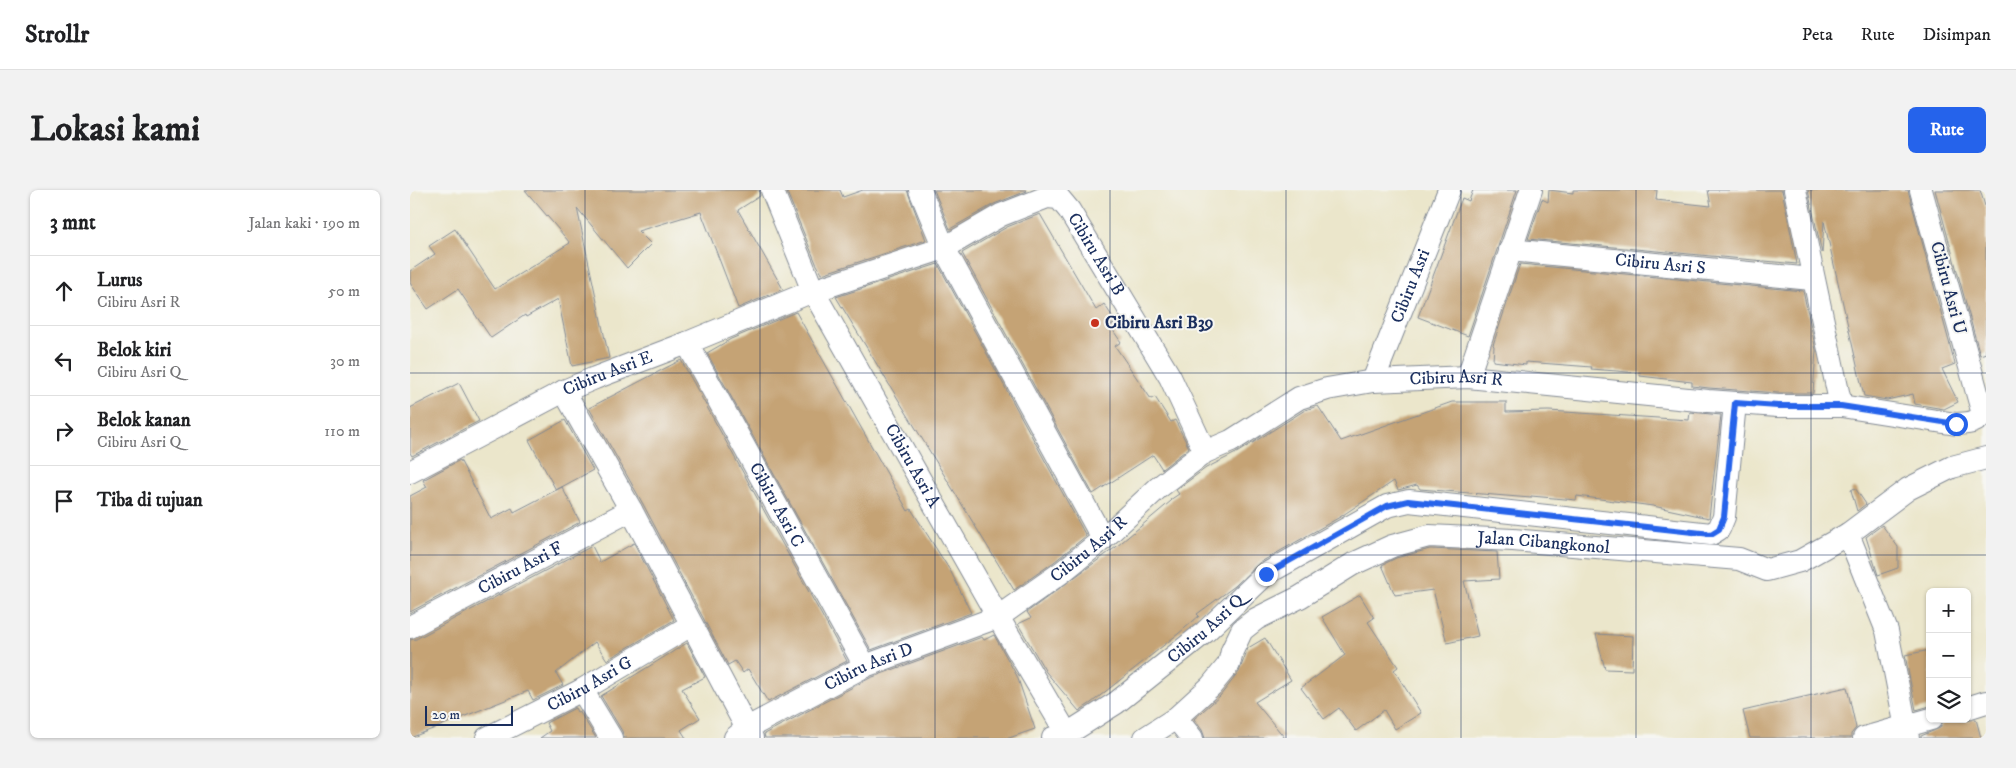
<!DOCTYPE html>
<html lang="id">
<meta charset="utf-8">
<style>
:root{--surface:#fff;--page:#f2f2f2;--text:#202124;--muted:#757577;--line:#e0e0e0;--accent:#2563eb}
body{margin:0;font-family:"IM FELL DW Pica",serif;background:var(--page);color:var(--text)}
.controls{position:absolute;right:15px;bottom:15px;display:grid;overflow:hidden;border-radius:8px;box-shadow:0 1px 4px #0004}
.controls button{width:45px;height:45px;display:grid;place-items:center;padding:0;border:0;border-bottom:1px solid var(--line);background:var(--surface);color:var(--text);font:25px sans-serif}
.scale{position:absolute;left:15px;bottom:12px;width:88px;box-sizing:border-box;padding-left:5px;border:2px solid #1b2f5e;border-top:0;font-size:14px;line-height:18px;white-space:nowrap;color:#1b2f5e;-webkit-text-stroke:4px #f6f6f2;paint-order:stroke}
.stop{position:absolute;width:15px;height:15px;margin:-11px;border:4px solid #2563eb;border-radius:50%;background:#fff}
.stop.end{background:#2563eb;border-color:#fff;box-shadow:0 1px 5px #0008}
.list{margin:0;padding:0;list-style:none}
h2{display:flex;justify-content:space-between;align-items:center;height:65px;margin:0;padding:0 20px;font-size:21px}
h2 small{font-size:16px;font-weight:400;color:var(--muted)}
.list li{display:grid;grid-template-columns:32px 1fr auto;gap:15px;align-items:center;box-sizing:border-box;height:70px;padding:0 20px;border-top:1px solid var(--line)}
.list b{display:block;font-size:19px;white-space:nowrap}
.list p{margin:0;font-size:16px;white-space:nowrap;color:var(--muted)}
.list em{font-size:16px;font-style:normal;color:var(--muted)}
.icon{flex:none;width:28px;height:28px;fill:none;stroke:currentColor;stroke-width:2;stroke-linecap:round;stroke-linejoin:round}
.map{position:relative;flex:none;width:1576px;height:548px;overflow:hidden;border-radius:8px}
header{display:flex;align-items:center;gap:30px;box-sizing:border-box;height:70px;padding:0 25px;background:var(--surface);border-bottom:1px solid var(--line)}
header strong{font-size:24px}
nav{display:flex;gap:28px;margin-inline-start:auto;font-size:18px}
.intro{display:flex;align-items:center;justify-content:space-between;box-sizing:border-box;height:120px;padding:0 30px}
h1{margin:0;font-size:35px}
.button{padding:12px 22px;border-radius:8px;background:var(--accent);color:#fff;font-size:18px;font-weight:700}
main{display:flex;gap:30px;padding:0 30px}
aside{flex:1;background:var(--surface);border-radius:8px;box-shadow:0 1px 4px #0004}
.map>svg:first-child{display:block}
</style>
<header>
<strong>Strollr</strong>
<nav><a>Peta</a><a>Rute</a><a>Disimpan</a></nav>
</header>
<div class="intro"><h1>Lokasi kami</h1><a class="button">Rute</a></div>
<main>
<aside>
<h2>3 mnt<small>Jalan kaki · 190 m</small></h2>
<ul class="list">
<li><svg class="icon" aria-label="ahead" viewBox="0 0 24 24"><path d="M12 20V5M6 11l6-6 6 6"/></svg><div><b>Lurus</b><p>Cibiru Asri R</p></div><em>50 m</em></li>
<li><svg class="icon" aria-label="left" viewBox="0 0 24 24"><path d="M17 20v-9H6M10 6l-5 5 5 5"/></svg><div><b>Belok kiri</b><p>Cibiru Asri Q</p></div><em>30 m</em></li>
<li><svg class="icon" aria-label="right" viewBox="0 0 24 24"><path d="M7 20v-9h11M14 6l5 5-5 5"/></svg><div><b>Belok kanan</b><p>Cibiru Asri Q</p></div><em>110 m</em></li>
<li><svg class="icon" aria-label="arrive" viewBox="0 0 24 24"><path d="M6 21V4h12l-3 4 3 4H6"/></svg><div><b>Tiba di tujuan</b></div></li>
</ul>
</aside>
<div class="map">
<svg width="1576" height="548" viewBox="0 0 1576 548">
<rect width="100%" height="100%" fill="#f6f6f2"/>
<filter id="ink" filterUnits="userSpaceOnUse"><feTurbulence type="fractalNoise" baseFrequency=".02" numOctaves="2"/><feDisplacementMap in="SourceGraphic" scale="10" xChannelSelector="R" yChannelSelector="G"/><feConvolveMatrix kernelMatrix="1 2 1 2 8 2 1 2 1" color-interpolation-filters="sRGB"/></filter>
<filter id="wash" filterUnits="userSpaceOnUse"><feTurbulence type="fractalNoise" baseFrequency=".0096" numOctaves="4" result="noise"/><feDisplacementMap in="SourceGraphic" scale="20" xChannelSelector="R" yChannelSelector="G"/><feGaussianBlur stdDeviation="1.12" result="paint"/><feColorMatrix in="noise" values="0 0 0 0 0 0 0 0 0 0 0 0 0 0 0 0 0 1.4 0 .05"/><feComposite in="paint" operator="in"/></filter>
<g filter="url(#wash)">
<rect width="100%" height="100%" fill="#ebe6cb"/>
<g id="blocks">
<path fill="#c5a375" d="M115,0H349L350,6L328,20L373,99L328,118L291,22L228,41L241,54L217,78L167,18L199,168L162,176L148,109L116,127L115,125L81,148L48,99L18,119L0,93V81L25,64L19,56L45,39L85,99L160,53Z
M376,0H430L433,7L453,0H497L516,50L412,84L406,73Z
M524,0H616L617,1L584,14L540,39Z
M1063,0H1107L1058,146L1008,127L1052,8L1059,11Z
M1139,0L1163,3V0H1247L1246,10L1301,16L1298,0H1372L1387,74L1118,49L1132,9L1138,12Z
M1398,0H1498L1545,174L1532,179L1548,212L1534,219L1505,214L1503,204L1477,210L1454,206L1414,31L1412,63Z
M1525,0H1570L1576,19V163L1570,165Z
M630,24L686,120L694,114L706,132L700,136L711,152L705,156L741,209L745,207L761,232L765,230L779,258L752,279L743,265L683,304L552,63L597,37Z
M528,74L676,346L644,372L604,400L426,107Z
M1110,74L1393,101L1406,160L1403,203H1368L1299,198L1282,196V192L1230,186L1231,183L1181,179L1182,177L1116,172V175L1083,171L1084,156L1083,155Z
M386,122L498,321L501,319L541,382L561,423L461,460L297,163L321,149Z
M271,170L437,471L358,512L338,479L333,483L325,471L318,475L233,314L179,218Z
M49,193L69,231L2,266L0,263V218Z
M1042,212H1096V222L1139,221L1279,230L1280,222L1311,225L1299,328L1243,316L1167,306L1166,310L1121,306V308L1010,299L1007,295L988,300L984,291L930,327L849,373L825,396L787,424L789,426L768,444L681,513L669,521L636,482L608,434L621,428L617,422L706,357L761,311L760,310L769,304L766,300L796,278L828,262L895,220L908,216L931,251Z
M155,230L183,280L146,300L119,250Z
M50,270L81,329L102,318L104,322L152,297L170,332L0,422V306L17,297L13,290Z
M1445,298L1456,314L1447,321L1441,300Z
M1472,335L1488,357V378L1468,385L1456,347Z
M224,353L264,430L197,470L185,452L146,483L153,495L123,510L118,501L0,548V450L6,449L182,356L190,372Z
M1020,359L1087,362L1089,389L1054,391L1068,446L1037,453L1023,400L985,405L972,375L986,368Z
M950,405L964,428L958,432L988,477L984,480L1011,523L985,539L974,520L946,541L929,518L914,529L891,498L935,465L912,427Z
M1186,444L1223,446L1222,480L1195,479Z
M584,445L607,486L625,539L599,548H355L354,544L460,488L572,447L574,450Z
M855,448L881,490L845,512L875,548H795L792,540L784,529L810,506L829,482L838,458Z
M277,453L295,487L272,499L290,528L271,540L276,548H214L212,541L191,506Z
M1520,460V516L1506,520L1495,465Z
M1437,497L1446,538L1441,544V548H1340L1333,521Z
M165,518L167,522L169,521L186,548H130L140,541L136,533Z
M1534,529L1555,531L1566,529L1571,548H1511V546L1530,538Z"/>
</g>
</g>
<g filter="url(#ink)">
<use href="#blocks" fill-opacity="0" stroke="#838a94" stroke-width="1"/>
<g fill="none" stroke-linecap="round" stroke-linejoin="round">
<defs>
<g id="minor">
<path id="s1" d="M362,0L403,101L588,427L657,544"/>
<path d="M510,0L534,58L693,349"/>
<path d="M1385,0L1431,216"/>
<path id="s2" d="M1100,60L1402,89"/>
<path id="s3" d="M277,153L455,476"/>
<path d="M1058,187L1121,0"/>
<path id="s4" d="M963,191L1039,0"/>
<path d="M154,201L221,320L342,548"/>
<path id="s5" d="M0,282L154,201L185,188L277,153L403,101L534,58L591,25L637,7L649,8L659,20L760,187L795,262"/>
<path d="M1438,344L1477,441L1498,548"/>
<path id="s6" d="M0,437L221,320"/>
<path d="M172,500L201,548"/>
<path d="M1557,518L1576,512"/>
<path d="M766,528L782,548"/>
<path id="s7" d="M77,548L172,500L281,435"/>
<path id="s8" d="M325,548L337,538L455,476L588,427L652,382L693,349L748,298L795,262L821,251L889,208L917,199L963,191L1058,187L1298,211L1368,216H1431L1546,234C1557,233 1566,234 1573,224L1511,0"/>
<path id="s9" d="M643,548L657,544L706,513L795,442L856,384L977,316L999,311L1301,344L1309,339L1314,327L1325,213"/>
<path id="s10" d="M735,548L766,528L801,496L819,474L822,461L832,440L846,429L890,407L943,374L982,356L1019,346L1103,350L1329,369L1357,380L1390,371L1438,344L1498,299L1542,277L1576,268"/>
<path d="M1454,548L1521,529"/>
</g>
</defs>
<use href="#minor" stroke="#838a94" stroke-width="24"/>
<use href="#minor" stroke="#fff" stroke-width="22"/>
</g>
</g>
<g fill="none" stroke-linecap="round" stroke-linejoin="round" filter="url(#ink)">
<path stroke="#2563eb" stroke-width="6" d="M856,384L977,316L998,311L1301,344L1309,339L1314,327L1325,213L1368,216H1431L1546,234"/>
</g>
<path fill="none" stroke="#1b2f5e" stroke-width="1" stroke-opacity="0.55" d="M175,0V548M350,0V548M525,0V548M700,0V548M876,0V548M1051,0V548M1226,0V548M1401,0V548M0,183H1576M0,365H1576"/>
<circle fill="#c8321e" stroke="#f6f6f2" stroke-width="2" cx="685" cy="133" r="5"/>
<g text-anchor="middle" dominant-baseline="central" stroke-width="4" stroke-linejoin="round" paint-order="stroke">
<g font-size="18" fill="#1b2f5e" stroke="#f6f6f2">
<text stroke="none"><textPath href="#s5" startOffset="775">Cibiru Asri B</textPath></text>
<text stroke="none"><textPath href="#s2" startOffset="151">Cibiru Asri S</textPath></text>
<text stroke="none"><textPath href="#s4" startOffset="102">Cibiru Asri</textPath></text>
<text transform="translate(1538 98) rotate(75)">Cibiru Asri U</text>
<text stroke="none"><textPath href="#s5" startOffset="221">Cibiru Asri E</textPath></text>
<text stroke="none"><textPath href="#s8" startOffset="824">Cibiru Asri R</textPath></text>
<text stroke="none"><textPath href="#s1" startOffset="310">Cibiru Asri A</textPath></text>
<text stroke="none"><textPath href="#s3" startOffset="185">Cibiru Asri C</textPath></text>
<text stroke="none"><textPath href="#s10" startOffset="475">Jalan Cibangkonol</textPath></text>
<text stroke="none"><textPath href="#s8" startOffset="404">Cibiru Asri R</textPath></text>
<text stroke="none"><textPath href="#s6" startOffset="125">Cibiru Asri F</textPath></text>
<text stroke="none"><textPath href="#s9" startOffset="189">Cibiru Asri Q</textPath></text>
<text stroke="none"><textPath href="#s8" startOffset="152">Cibiru Asri D</textPath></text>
<text stroke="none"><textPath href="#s7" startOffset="116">Cibiru Asri G</textPath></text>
</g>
<g font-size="18" font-weight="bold" fill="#1b2f5e" stroke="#f6f6f2" text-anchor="start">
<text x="695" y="133">Cibiru Asri B39</text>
</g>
</g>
</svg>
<div class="controls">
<button>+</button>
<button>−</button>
<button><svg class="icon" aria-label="layers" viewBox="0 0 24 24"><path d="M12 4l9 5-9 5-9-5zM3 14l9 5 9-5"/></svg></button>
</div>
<div class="scale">20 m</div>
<div class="stop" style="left:1546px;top:234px"></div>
<div class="stop end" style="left:856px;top:384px"></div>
</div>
</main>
